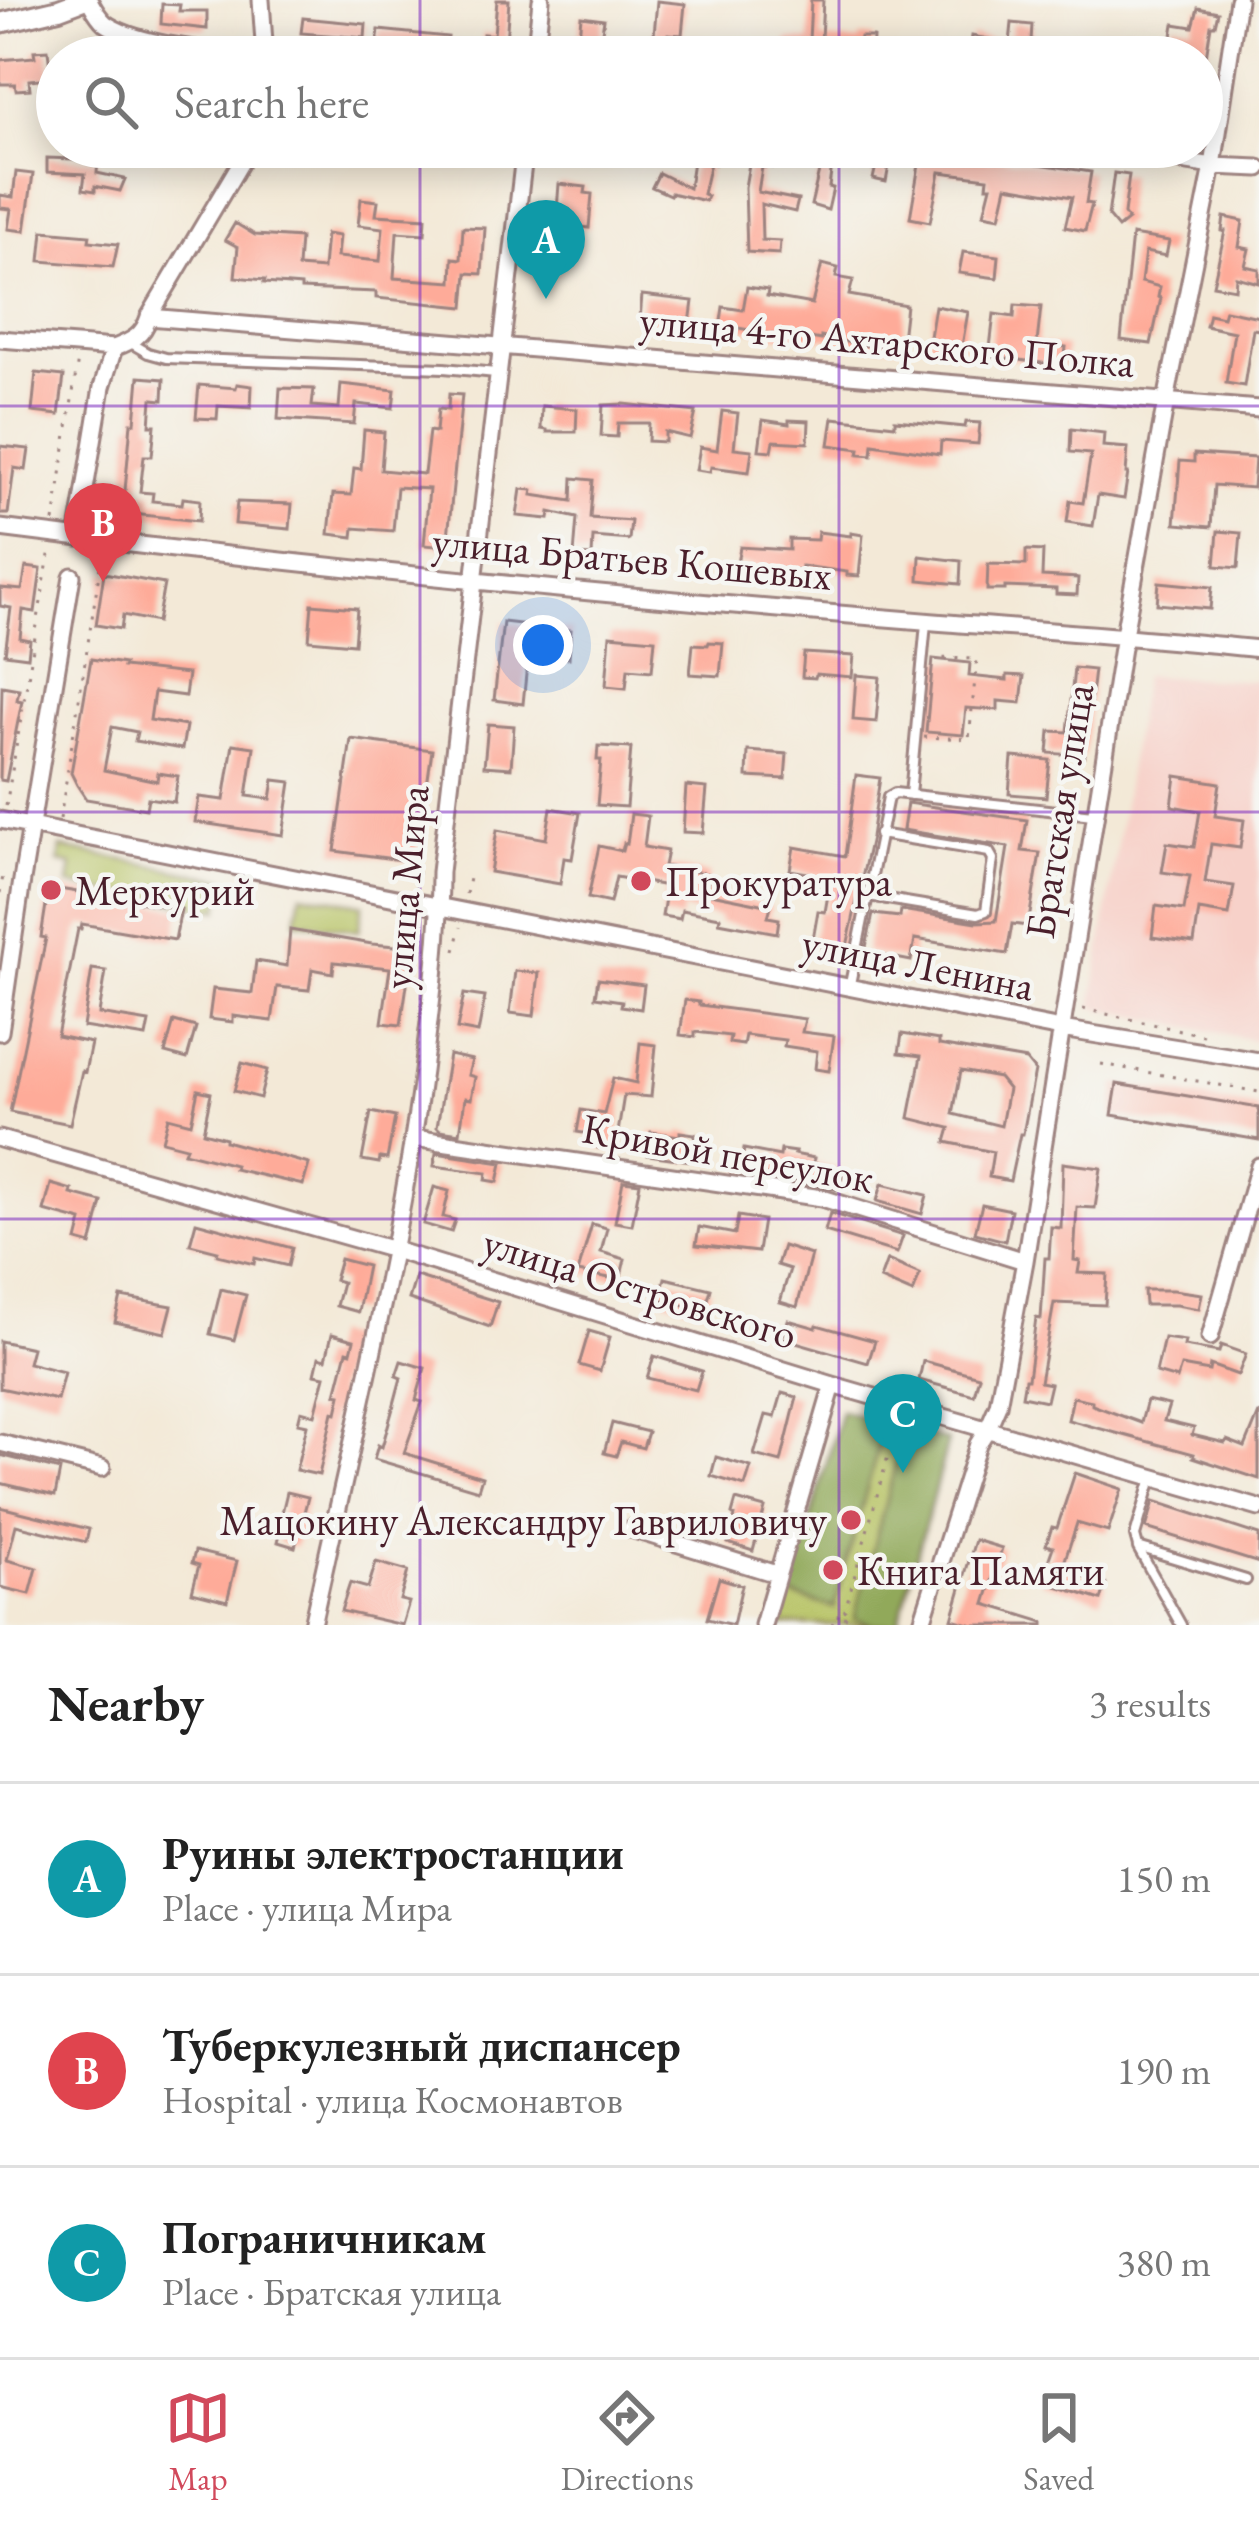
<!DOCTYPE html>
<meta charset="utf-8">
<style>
:root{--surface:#fff;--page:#f6f6f6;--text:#222;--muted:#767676;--line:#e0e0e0;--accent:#d1495b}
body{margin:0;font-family:"EB Garamond",serif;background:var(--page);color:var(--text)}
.you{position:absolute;left:543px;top:645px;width:42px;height:42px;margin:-30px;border:9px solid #fff;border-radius:50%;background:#1a73e8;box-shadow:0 0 0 18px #1a73e833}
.badge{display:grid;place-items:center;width:78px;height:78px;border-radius:50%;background:var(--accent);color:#fff;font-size:39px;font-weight:700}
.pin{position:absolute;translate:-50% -99px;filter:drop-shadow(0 3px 6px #0008)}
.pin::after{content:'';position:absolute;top:63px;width:42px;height:36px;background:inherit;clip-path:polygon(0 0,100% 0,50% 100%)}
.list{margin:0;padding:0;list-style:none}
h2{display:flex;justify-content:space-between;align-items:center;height:156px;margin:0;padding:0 48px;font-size:51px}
h2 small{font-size:39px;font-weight:400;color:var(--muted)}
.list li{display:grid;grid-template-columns:78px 1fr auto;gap:36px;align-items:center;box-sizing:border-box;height:192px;padding:0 48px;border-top:3px solid var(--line)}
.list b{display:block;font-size:45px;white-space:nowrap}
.list p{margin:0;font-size:39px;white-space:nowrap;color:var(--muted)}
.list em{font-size:39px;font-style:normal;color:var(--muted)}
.icon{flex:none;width:66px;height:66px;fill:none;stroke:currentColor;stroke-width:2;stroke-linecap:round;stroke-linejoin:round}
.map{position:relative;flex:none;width:1259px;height:1625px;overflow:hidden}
.search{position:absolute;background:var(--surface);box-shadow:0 6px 30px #0003;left:36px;right:36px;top:36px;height:132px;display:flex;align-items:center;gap:30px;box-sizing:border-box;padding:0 42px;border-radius:66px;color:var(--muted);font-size:45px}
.sheet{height:732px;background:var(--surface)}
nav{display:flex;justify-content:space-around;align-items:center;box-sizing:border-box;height:168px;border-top:3px solid var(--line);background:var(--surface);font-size:33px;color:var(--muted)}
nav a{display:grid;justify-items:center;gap:6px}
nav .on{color:var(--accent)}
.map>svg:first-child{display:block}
</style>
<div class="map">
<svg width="1259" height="1625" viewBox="0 0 1259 1625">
<rect width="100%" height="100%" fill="#f6f6f2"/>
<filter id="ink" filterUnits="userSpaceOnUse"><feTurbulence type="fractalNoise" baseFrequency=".00833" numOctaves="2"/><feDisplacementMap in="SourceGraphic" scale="24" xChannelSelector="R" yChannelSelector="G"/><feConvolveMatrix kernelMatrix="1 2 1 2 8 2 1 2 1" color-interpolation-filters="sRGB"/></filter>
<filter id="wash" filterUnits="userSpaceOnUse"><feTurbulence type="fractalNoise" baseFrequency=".004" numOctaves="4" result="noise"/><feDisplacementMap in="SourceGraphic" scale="48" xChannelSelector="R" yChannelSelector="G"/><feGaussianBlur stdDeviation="2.7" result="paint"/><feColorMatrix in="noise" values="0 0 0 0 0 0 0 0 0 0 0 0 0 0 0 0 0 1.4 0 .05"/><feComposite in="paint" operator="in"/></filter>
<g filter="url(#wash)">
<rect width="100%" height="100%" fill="#f3e9d7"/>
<path fill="#f7d1c9" d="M1143,676L1259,681V1041L1092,1007Z"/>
<path fill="#b7c365" stroke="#807148" stroke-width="3" d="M61,848L224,879L219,910L69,885L72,865L59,862Z
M301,893L363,904L359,931L296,921Z
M841,1411L948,1441L898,1625H781Z"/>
<path fill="#91a95a" stroke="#6e6442" stroke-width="3" d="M841,1411L885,1423L834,1608L790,1595Z
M905,1429L948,1441L898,1625H875L854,1619Z"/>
<g id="blocks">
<path fill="#feab99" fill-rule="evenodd" d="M497,0H509L505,57L482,55L483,34L494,35Z
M811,0H823L821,39L859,42L860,37H873L872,57H786L787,40L809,41Z
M657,1L685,4L682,35L668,34L666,57H652Z
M162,4L180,5L179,11H207V29L161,24Z
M1198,8L1218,12L1215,25H1211L1206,57H1192L1194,46L1171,42L1174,24L1193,27Z
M581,16L604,19L598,57H577Z
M303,18L366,24L365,38L301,33Z
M1012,23L1032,25L1030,57H1009L970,49L972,36L1010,43Z
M379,30L448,37L446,52L377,45Z
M48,50L51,78L29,80L30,89L16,90L15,84H0V60L35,57L34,51Z
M695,147L718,149L715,164L710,163L703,194L707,196L705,201L671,193L670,195L652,187L659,173L689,188Z
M752,147H791L789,169L762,167L758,192L798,200L795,212L761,204L762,240L780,241L779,254L747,252L745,187Z
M819,147L892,149L886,182L873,179L875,170L832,165L829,187L833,188L828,210L811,205L820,167H817Z
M921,153L956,159V155L992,160L993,157L1091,172L1086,203L1092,204L1085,231L1065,227L1072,197L1007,186L1000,217L984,214L991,186H987L988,178L940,172L930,222L910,218Z
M47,158L98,160L97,173L125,179L120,191L95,186V191L83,189L85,174L47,172Z
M16,172L33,174L25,231L8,229L11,209L0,208V195L13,197Z
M1114,173L1129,175L1124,214L1128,220L1118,228L1108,216Z
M559,184L586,187L585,193L592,194L589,228L556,224Z
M361,199L378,201L376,215L426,218L425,234L397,232L394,278L452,282L453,258L461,259L463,227L485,228L482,274L467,273L464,307L376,298V292L301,289V286L264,283L265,280L235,277L238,247L225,240L235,223L255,235L300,238L298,267L323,269L326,234L339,236L337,257L380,261L383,228L358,225Z
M1224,217L1243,221L1239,247L1249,249L1245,266L1259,269V283L1236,277L1235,289L1213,285L1225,231H1222Z
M43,231L90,235L89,241L118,244L113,267L40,261Z
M1132,235L1169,241L1166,256L1145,252L1141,282L1160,287L1158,297L1161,298L1151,344L1121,340Z
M963,252L999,256L997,278L959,273Z
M822,264L838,268L836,277L853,280L849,295L906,305L901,348L871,345V347L821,337V340L789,334L788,337L733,327V329L720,328L723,307L743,310L747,287L768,290L767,296L812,304Z
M642,295L693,301L690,324L657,319L656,322L640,320Z
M1015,305L1041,307L1037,343L1066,347L1064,366L989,356L994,314L1014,317Z
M935,306L968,312L962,346L929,343Z
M1225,310L1259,317V330L1253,329L1244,386L1226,383L1234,332L1206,326L1209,314L1223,317Z
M36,373L64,376L59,415L32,412Z
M139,377L164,379L163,400L152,399L150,425H155L152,456H144L140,492L153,493L152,501L182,504L183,498L200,500L199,521L123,513L131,423H135Z
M237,384L252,386L251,408L218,406L217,419L196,418L199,385L236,388Z
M341,384L395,390L393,408L356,404L354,424L278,419L280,388L314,389L312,406L339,408Z
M449,394L462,395L447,547L424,545L429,489L397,487L393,531L354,528L353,537L329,534L333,494L351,495L354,468L361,469L364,430L384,432L381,470L424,474L429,431L436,432L438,409L448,410Z
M624,404L696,412L690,438L665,432V442L648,441L649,423H618L617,437L601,436L603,405Z
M542,406L577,409L576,432H547V430L541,429Z
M722,411L738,413L734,448L752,450L749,472L711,467L710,472L696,470L700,447L717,450Z
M833,418L895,425V420L965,427L966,422L980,423L978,444L941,441L940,454L873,444L872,455L859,454L860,449L829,445Z
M763,420L789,424V420L809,421L808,443L774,441L772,451L759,450Z
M1071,429L1104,433L1103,446L1128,448L1126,473H1128L1124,499L1098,495L1093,526L1067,522L1070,501L1083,503L1091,454L1070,452Z
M0,446L29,449L26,470L14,468L8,514H0Z
M1194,454L1255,458L1253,488L1214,485L1211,527L1175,524L1180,461L1194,462Z
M573,478L593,480L590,518L631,521L629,540L593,537L592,556L574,555L577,518L550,512L549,519L517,516L521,489L533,490L532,495L572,501Z
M237,502L292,504L290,529L235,524Z
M1218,531L1241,533L1238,568L1215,566Z
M818,532L851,536V533L863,535L859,576L847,575V572L802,566V570H788L737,563L740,547L789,550V539L817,540Z
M1026,550L1043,551L1042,576L1078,578L1077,595L1056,594V589L1005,587V590H987L988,564L1026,565Z
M920,556L961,561L960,584L919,580Z
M26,567L41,569L35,612L23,610L20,638L30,640L28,657L5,654L11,608L0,606V588L22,590Z
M104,573L164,584L157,622L123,615L121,629L96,625Z
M1159,582L1212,587L1210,609L1157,604Z
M312,604L357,608L354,644L309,640Z
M503,622L571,630L569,658L528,654L523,704L494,700Z
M610,635L655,639L652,671L628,669L626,688L606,686Z
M709,642L723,643L720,676L690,674L693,644L708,645Z
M804,653L854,656L852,677L816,674L815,678L802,677Z
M91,659L124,664L123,667L188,674L185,696L154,692L150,720L186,726L182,749L135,741L137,732L112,727L104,770L157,781L158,773L178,776L174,802L148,798L146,809L86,799L77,785L71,773Z
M933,659L970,663L969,676L1007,680V675L1024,676L1021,703L998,701V710L966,708L963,735L926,732Z
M1074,668L1094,670L1084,756L1048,753L1050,731L1068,732Z
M856,675L880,677L876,722L853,720Z
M2,686L19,689L17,700L22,701L6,781L0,780Z
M488,724L514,726L511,768L484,766Z
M351,739L432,750L416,862L335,851Z
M233,744L254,747L247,796L271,799L274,780L291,782L283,835L195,822L199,797L224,800Z
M598,746L631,748L626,807L597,805L601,760H597Z
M748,751L787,754L785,779L747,777Z
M1012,757L1050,760L1046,797L1009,794Z
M856,775L880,778L871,837L846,951L812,945L818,911L825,912L831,877L790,870L794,847L845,856Z
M1176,776L1220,783L1215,816L1244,820L1240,848L1211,844L1205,882L1234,886L1229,915L1199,910L1194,943L1152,937L1156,906L1184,910L1190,876L1162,872L1167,843L1194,847L1200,811L1172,806Z
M686,786L707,788L703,833L683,832Z
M907,803L1027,820L1022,851L1040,853L1028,926L1012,924L1007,954L915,939L911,961L865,952L873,914L900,917L901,910L977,922L996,921L1008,847L903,830Z
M551,808L580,813L572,859L564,858L560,884L490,872L497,830L546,839Z
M631,814L648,816L644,847L667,851L664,866L709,874L706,893L771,906L768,917L779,919L777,933L719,922L720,917L682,910L680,919L662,916L667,886L616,877L610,903L588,898L599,846L622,851L624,843L627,844Z
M53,888L181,909L175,940L82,924L81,929H78L57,1036L91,1043L85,1072L82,1071L70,1124L10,1112L46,938L41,937L48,892Z
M290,930L372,944L407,947L411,958L401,1025L382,1023L390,968L334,962L333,973L312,969L309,990L277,987L272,1021L233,1016V1022L209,1019L213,989L252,993L256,961L287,966Z
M92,969L106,971L99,1014L149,1022L146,1037L83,1027Z
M515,971L539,973L534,1016L510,1013Z
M598,979L644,985L641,1009L621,1006L622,1001L595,997Z
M464,994L485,997L478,1033L457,1029Z
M685,1000L699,1002V1005L805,1019L802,1032L834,1036L829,1071L815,1069L817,1051L784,1046L785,1040L745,1035L743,1045L729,1043L730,1036L695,1032V1037L680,1035Z
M174,1021L196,1027L187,1059L165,1053Z
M902,1034L939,1040V1045L1026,1060L1035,1071L1023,1134H1020L1010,1181L989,1177L993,1152L946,1142L950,1128L909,1118L921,1056L899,1053ZM961,1071L999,1078L1008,1089L1001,1126L953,1114Z
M640,1043L656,1045L651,1097L624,1095L615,1151L598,1148L601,1136L577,1132L581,1110L604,1114L613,1078L636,1083Z
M449,1055L472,1060L468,1075L475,1077L471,1099L465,1098L460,1133L440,1130L437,1127Z
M242,1063L267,1070L260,1098L234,1091Z
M1117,1084L1259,1108V1140L1112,1115Z
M198,1090L211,1093L203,1132L225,1138V1141L309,1164L303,1185L234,1169L235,1165L184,1152L186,1147L162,1141L168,1117L191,1123Z
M371,1112L395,1117L387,1159L380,1158L379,1163L362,1160Z
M651,1132L680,1136V1132L695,1134L692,1161L648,1155Z
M744,1149L780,1156L781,1150L795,1152L794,1154L814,1158L813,1163L843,1170L839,1190L740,1170Z
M436,1153L502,1163L498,1182L486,1180L487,1173L434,1166Z
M1063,1163L1101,1168L1095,1208L1077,1207L1074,1260L1080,1261L1078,1273L1107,1274L1105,1305L1054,1303L1040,1382L1050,1384L1046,1401L1022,1396L1025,1379H1028L1036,1318L1041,1319L1045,1258H1049L1051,1227L1061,1228Z
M623,1181L640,1183L632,1225L615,1222Z
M51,1184L72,1190L71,1194L102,1202L91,1245L77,1241L82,1221L44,1211Z
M882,1184L927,1195L922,1214L877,1201Z
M434,1187L449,1191L443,1217L455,1220L451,1232L423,1224Z
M982,1204L1011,1210L1005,1241L975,1233Z
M830,1213L903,1236L897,1253L825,1231Z
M738,1216L763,1220L758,1252L696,1245L699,1227L735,1234Z
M196,1222L292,1248L288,1266L255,1258L254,1264L217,1255L218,1251L190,1244Z
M592,1224L607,1228L601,1252L625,1259L620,1280L578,1272Z
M783,1246L811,1255L797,1307L780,1302L790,1269L777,1265Z
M340,1259L367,1266L358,1312L336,1306L342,1282L334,1280Z
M887,1260L920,1274L913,1293L880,1279Z
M416,1276L498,1302L490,1327L409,1299Z
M665,1278L711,1289L705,1311L660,1299Z
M221,1289L246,1295L234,1340L210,1334Z
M1144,1290H1173L1202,1294L1199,1309L1176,1305H1145Z
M121,1297L172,1306L165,1333L115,1322Z
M788,1320L816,1328L817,1325L875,1341L868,1363L782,1338Z
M589,1331L610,1337L600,1371L579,1365Z
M332,1334L354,1340L351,1352L347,1351L336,1394L341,1395L337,1413L333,1412L319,1475L296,1470L307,1425L298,1423L301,1411L315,1415L325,1376L315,1374L319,1357L326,1359Z
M1164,1338L1185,1341L1184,1346L1219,1352L1221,1345L1246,1354L1238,1375L1210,1365L1209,1371L1181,1366L1177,1379L1156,1373Z
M0,1341L32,1348L28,1363L64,1372L57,1400L0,1388Z
M654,1356L702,1371L696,1390L647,1378Z
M401,1361L425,1368L416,1400L422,1402L404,1453L482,1477L478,1490L374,1459L378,1445L382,1447L393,1408L401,1378L396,1376Z
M923,1361L979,1376L974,1395L919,1380Z
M782,1393L797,1397L781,1462L754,1455L766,1415L775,1417Z
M1073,1397L1092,1401V1405L1141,1423L1147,1400L1169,1405L1164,1421L1194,1428L1192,1435L1225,1443L1227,1440L1245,1447L1259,1413V1479L1193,1457L1194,1454L1068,1420Z
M612,1423L648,1432L643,1448L621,1442L616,1456L604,1453Z
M0,1455L60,1470L55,1496L0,1483Z
M716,1457L751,1467L745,1486L711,1476Z
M1075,1473L1122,1489L1108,1532L1077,1523L1062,1569L1106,1584L1101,1600L1041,1581L1053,1547L1046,1545L1052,1527L1057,1528Z
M287,1492L308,1497L295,1547L278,1542L283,1521H280Z
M736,1500L765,1508L753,1551L728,1543L735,1516L732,1514Z
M1154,1501L1259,1535V1563L1146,1528Z
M0,1507L89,1529L86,1542L16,1525L7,1560L37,1568L30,1594L0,1587Z
M975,1540L1002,1548L985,1604L1044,1622V1625H973L952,1619Z
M195,1551L237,1561L227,1601L192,1592L199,1565L192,1563Z
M376,1562L408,1571L400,1600L409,1602L402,1625L341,1611L350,1583L368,1588Z
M719,1578L742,1585L733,1625L707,1619Z"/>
</g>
</g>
<g filter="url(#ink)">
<use href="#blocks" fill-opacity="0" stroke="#9e8481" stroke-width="3"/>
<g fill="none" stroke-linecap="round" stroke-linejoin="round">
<defs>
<path id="service" d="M131,343L148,353L166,358L444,368L496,373
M910,795L926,623
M869,896L978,914L986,911L993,859L989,852L879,834
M850,984L888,797L895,793L1093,815
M1152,1478L1135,1536L1138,1547L1246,1580
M1138,1548L1181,1625"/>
<path id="minor" d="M89,0C94,9 98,17 105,23C137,46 214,51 254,57
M261,0L265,57
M535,57L541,0
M1092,147L1213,166L1259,168
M149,317L1259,409
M0,339L114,348
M0,528C307,567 615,596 923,621C1035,630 1147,637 1259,649
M77,538L102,387L114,348C132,341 143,336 149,317L250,147
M0,820L1061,1029L1259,1061
M0,1032L22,880L72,576
M414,1138L822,1198L1025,1261
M0,1139L394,1250L833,1385L1259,1508
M1210,1337L1259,1166
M0,1443L102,1468
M631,1529L776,1574
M312,1625C352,1441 398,1258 423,1071C431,1005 440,940 440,872L525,147
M763,1625L833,1385
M921,1625L978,1444L988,1428L998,1405L1025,1261L1124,635L1166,401L1213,166L1238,0"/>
<path id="tertiary" d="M0,23L59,9L83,0"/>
</defs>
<use href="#service" stroke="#9e8481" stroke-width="14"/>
<use href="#minor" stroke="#9e8481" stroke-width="21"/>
<use href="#tertiary" stroke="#9e8481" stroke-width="24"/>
<path stroke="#9e8481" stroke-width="3" stroke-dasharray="3 9" stroke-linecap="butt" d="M54,522L78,359
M924,737L969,739L977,659L937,658
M6,806L50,549
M60,819L102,555
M416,887L419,869
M0,893L3,876
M466,894L469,878
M410,920L407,943L421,946
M455,951L461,927
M1083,1009L1203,1035
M1101,1064L1259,1092
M844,1617L848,1618L847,1625
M832,1625L835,1615L843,1617L899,1417"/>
<use href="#service" stroke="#fff" stroke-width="8"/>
<use href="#minor" stroke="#fff" stroke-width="15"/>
<use href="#tertiary" stroke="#fff" stroke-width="18"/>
</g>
</g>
<path fill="none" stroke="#7b2cbf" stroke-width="3" stroke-opacity="0.55" d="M420,0V57M839,0V57M420,147V1625M839,147V1625M0,406H1259M0,812H1259M0,1219H1259"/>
<g fill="#d1495b" stroke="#f6f6f2" stroke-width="4.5">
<circle cx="641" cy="881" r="12"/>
<circle cx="51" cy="890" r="12"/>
<circle cx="851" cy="1520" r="12"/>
<circle cx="833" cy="1570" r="12"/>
</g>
<g text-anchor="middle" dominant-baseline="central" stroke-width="9" stroke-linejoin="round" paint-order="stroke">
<g font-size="42" fill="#4a1f2b" stroke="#f6f6f2">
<text transform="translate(887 341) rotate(5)">улица 4-го Ахтарского Полка</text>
<text transform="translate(632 558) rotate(5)">улица Братьев Кошевых</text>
<text transform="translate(1059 811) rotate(-81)">Братская улица</text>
<text transform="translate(405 887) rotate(-85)">улица Мира</text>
<text transform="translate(918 964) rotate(11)">улица Ленина</text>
<text transform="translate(728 1153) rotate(10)">Кривой переулок</text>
<text transform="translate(640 1288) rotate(17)">улица Островского</text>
</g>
<g font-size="42" fill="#4a1f2b" stroke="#f6f6f2" text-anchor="start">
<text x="665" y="881">Прокуратура</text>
<text x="75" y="890">Меркурий</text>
<text x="827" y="1520" text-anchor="end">Мацокину Александру Гавриловичу</text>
<text x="857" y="1570">Книга Памяти</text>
</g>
</g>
</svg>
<div class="you"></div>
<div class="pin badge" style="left:546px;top:299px;background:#0f9aa8">A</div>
<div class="pin badge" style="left:103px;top:582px;background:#e0444e">B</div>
<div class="pin badge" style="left:903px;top:1473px;background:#0f9aa8">C</div>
<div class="search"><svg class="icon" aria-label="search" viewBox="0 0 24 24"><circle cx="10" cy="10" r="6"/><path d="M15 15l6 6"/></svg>Search here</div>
</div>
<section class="sheet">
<h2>Nearby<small>3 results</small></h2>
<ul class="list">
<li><span class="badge" style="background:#0f9aa8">A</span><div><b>Руины электростанции</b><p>Place · улица Мира</p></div><em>150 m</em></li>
<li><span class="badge" style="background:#e0444e">B</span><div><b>Туберкулезный диспансер</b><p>Hospital · улица Космонавтов</p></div><em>190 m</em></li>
<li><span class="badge" style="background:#0f9aa8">C</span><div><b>Пограничникам</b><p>Place · Братская улица</p></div><em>380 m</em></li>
</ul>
</section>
<nav>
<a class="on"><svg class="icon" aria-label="map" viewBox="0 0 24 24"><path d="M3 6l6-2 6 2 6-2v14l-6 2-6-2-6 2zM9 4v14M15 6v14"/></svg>Map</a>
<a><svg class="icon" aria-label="directions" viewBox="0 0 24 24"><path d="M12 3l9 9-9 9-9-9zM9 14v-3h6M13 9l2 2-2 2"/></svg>Directions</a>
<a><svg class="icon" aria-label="saved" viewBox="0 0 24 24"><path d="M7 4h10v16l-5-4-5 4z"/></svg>Saved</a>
</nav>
